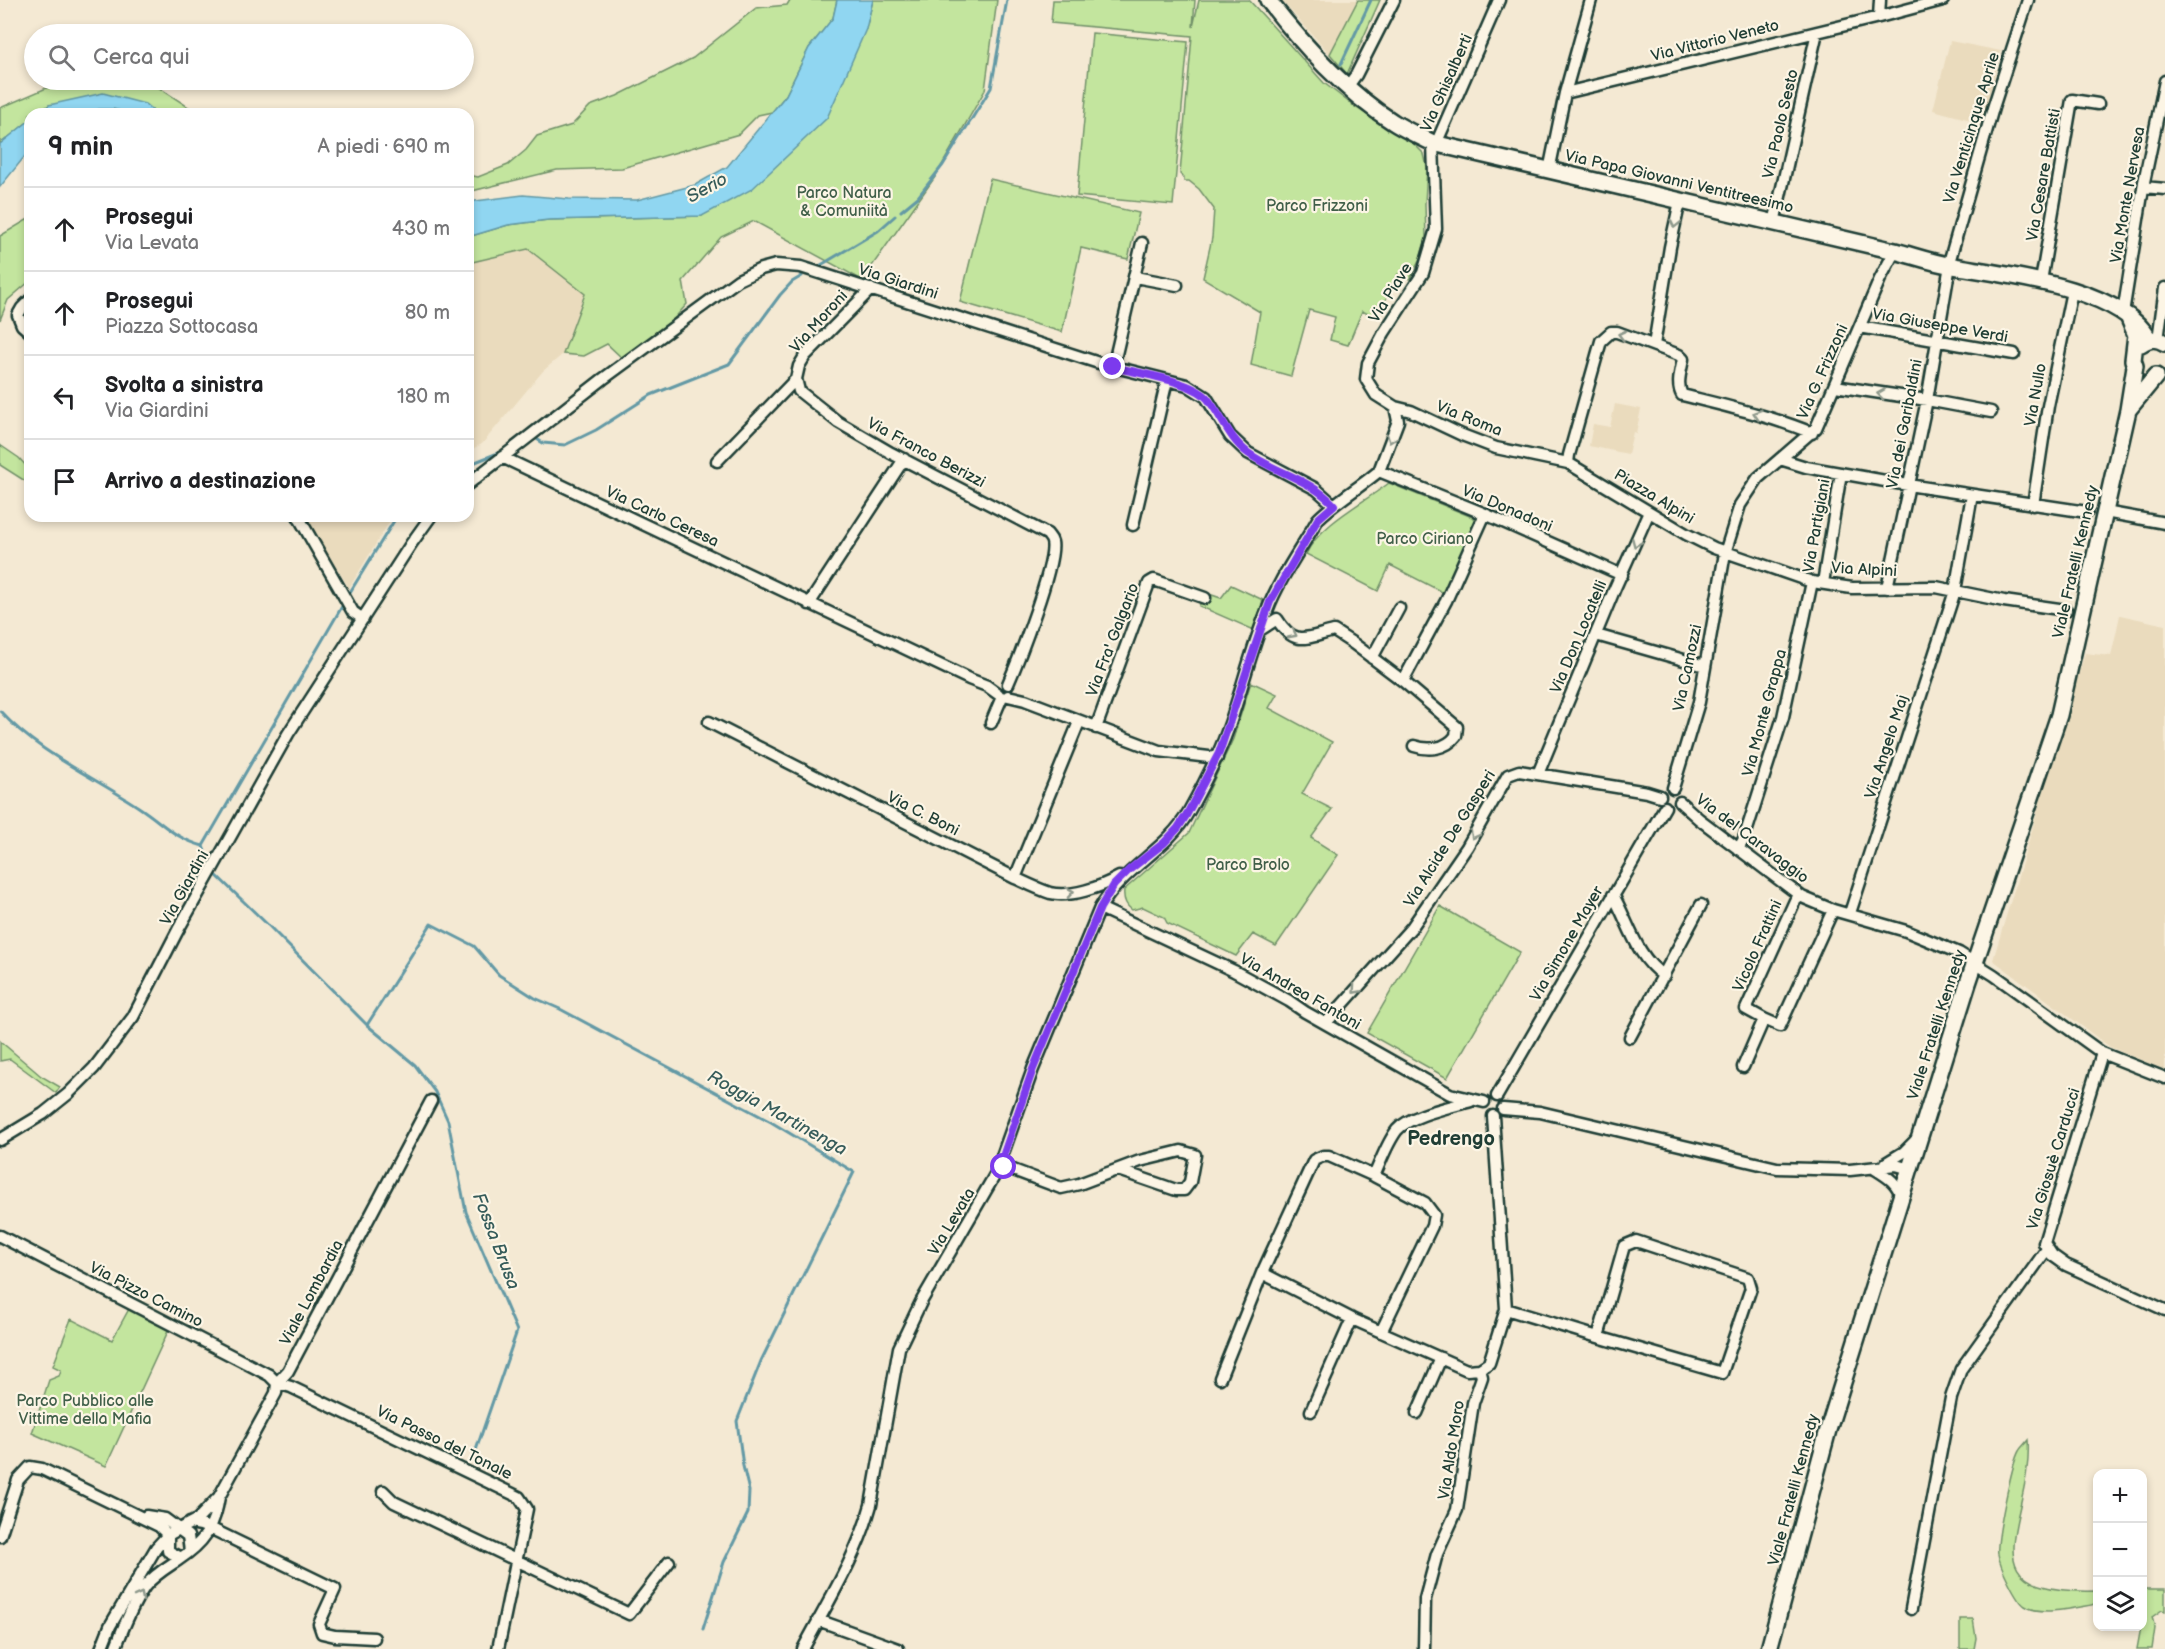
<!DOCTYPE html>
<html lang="it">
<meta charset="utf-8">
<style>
:root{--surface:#fff;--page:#f2f2f2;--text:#202124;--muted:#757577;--line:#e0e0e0}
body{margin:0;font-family:"Balsamiq Sans",sans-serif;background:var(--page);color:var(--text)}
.controls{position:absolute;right:18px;bottom:18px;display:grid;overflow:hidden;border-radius:12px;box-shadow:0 3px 9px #0003}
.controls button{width:54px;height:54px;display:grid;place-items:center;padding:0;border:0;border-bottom:2px solid var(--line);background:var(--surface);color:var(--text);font:30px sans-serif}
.stop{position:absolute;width:18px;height:18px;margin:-14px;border:4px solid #7c3aed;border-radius:50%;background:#fff}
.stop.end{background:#7c3aed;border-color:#fff;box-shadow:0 2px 6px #0008}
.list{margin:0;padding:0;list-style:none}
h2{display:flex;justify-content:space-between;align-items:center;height:78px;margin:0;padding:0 24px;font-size:26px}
h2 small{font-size:20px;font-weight:400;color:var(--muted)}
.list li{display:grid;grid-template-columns:39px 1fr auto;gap:18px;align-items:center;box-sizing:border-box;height:84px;padding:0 24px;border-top:2px solid var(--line)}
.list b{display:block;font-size:22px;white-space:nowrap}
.list p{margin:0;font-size:20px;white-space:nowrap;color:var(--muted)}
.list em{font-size:20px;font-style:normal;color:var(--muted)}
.icon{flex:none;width:33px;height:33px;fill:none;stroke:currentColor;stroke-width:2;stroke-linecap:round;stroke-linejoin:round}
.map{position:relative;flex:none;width:2165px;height:1649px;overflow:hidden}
.search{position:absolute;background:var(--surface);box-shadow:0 3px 9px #0003;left:24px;top:24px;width:450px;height:66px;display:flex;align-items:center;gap:15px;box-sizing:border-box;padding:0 21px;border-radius:33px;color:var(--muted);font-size:22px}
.panel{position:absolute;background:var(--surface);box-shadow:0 3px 9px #0003;left:24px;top:108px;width:450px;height:414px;border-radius:18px}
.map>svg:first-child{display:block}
</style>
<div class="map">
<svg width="2165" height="1649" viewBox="0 0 2165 1649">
<rect width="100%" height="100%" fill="#f4e9d3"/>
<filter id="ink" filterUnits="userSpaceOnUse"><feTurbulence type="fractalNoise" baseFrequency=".0167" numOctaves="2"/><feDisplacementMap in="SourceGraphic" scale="12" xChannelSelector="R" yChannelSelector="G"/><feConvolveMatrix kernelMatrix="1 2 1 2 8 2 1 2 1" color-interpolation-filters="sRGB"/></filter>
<g filter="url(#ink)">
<path fill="#eadbbd" d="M1281,0H1358L1330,54Z
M1950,41L2001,51L1982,123L1933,110Z
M528,249L585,294L563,354L543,371L482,444L468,451V263Z
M1615,404L1641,409L1636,433L1633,432L1628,454L1589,446L1593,424L1610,427Z
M305,516H393L349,588Z
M2120,615L2165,625V1070L2110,1047L1993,960L2085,653L2111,656Z"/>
<path fill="#c3e59e" stroke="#719169" stroke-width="1.5" d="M790,0H837L833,18L809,48L786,95L772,112L758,115L739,134L622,168L557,170L468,192V175L478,177L508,165L526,150L537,136L572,125L590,106L617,96L693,58L756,8L787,5Z
M873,0H997L985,90L935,177L862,280L754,221L721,237L683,281L687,304L671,322L622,358L607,344L584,356L563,354L585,294L528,249L468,263V237L508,225L548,220L702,216L866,29Z
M1053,0H1195L1193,27L1199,0H1249L1324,83L1355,107L1413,143L1424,154L1427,167L1425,204L1426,238L1420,259L1410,279L1398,274L1377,318L1362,311L1348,345L1330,340L1335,317L1309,310L1291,376L1251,365L1260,312L1203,278L1212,238L1214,209L1199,189L1189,181H1184V178L1180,174L1192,36L1051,23Z
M1358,0H1380L1347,74L1330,54Z
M1092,33L1188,42L1173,205L1077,196Z
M65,80L81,82L88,80H138L158,87L199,114H157L144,104L49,105L38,114H30V120L0,144V108Z
M990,179L1139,213L1128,259L1081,248L1062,332L960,302Z
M30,218V281L8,300L0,320V236Z
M0,445L19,458L30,470V474L25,481L0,465Z
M1389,483L1477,519L1444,593L1390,565L1378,591L1306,554C1320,524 1363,503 1389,483Z
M1231,585L1263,600L1254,630L1199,606L1206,593L1221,598Z
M1251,682L1277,694L1269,708L1332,742L1302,794L1332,809L1311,838L1338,855L1276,946L1253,934L1236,956L1167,923L1164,917L1143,907L1132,910C1125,905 1123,899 1124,890L1189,833L1233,739Z
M1440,906L1520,952L1447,1078L1367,1033Z
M0,1041L41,1076L60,1087L56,1093L10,1059L0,1061Z
M129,1309L169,1329L106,1466L32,1433L49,1380L59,1376L61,1370L53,1366L71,1319L112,1340Z
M2028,1440C2034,1519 1959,1595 2097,1591V1604C2078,1607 2042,1617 2025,1606C2016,1600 2000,1566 1998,1554C1996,1541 2012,1463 2019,1451C2021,1447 2025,1444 2028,1440Z
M2143,1589H2165V1611L2162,1610L2152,1617L2155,1628L2152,1649H2137L2141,1627L2142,1626Z
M1960,1619H1973L1976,1638L1974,1649H1960Z"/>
<path fill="#90d6f1" stroke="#6399a5" stroke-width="1.5" d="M837,0H873L866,29L827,118L752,189L702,216L548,220L508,225L468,237V202L523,195L569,199L637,200L695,185L727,167L786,95L809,48L833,18Z
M103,93L145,104L157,114H133L113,109H99L86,114H38L49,105Z
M30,120V150L0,187V144Z"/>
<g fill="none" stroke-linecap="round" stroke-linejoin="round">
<path stroke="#6399a5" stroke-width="3" d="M1341,64L1371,0
M901,211L918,197L943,165L991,88L1007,0
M821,265L878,231L895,216
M531,440L535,438L543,443L565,445L596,430L651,395L729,364L780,295L792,282L802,276
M468,465L503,451
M347,597L397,516
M0,711C39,754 93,776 140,808C164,824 174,838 203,846
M210,866L203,846L344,603
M213,872L269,926L367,1025L415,1065L435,1092L448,1121L466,1212L517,1331L475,1453
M367,1025L431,924L474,946L499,975L535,998L560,1009L771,1122L854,1172L761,1361L737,1421L743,1466L749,1491L748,1513L724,1562L703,1629"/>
<defs>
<path id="street" d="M1879,17L1880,0
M1347,87L1356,75L1394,0
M1565,93L1879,17L1943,0
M1433,143L1436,229L1423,273L1384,333L1368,363L1366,379L1376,395L1395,407L1411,411L1462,435L1496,448L1568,463L1686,534L1714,548L1812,582L1852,588L1936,587L2004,601L2066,610
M1436,144L1499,0
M1549,171L1565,93L1591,0
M2144,187L2165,189
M1774,223L1817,32
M1135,277L1177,285
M2041,281L2072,100L2098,104
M871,289L805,356L799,366L796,379L799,391L838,422L891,453L1047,534C1049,537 1051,538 1052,542C1057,562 1018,661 1008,684
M30,300L22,308L18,315L22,325L30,332
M2123,313L2144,182L2165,81
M1860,327L2014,354
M2158,340L2165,288
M1654,345L1670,247L1680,201
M1113,367L1142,243
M1835,386L1927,400L1991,412
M502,457L969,679L987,686L998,694
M1780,459L1806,467L1908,485L2087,512
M717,461L796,379
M1568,463L1569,455L1601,341L1611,332H1617L1679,355L1683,359C1681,371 1676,384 1682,395C1726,406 1771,416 1812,433
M1379,471L1485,514L1622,575
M1379,471L1398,421L1395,407
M468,484L603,379L738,280L761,269L776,265L801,267L1099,363L1187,385L1206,397L1230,436L1248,453L1316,489L1334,505
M2033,505L2048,406L2072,291
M2105,512L2165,523
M298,516L353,612L363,619
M1133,525L1167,380
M1823,583L1841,473
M1887,588L1927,400L1950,265V259L1993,108L2028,0
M809,604L904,459
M1260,630L1277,619C1295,648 1307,637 1334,631L1354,644L1403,681L1457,727L1456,736C1446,749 1429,751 1414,746
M1596,635L1705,666
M1372,658L1399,608
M1403,681L1446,601L1485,514
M1008,696L1025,700L1159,751L1217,758
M709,722L1015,878C1026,883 1038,889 1050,893C1070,898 1101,887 1119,877
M991,723L1002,697
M1096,728L1149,583L1154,580L1205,598
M1538,774L1615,588L1649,512
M1673,788L1699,702L1725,553L1740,505L1758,478L1816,428L1880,279L1895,251
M1680,802L1699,819L1802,897L1833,910L1906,931L1959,953L1994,975L2102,1053L2165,1078
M1738,849L1744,839L1783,717L1812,582
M1015,878L1079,722
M1613,895C1629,923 1636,957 1664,976
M1100,908L1234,971L1289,1001L1305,1012L1450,1094L1484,1102
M1850,913L1955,591L1972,495
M1764,1019L1780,1026L1833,910
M1326,1023L1412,927L1467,847L1508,775L1519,771L1647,792L1660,796
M1630,1037L1701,905
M2102,1053L2044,1243L2052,1255L2066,1265L2165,1310
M1743,1067L1764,1019L1746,1009L1798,894
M1497,1096L1665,807
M1503,1109L1540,1112L1777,1168L1850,1170L1896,1165L1910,1169
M0,1140L43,1114L68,1094L94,1068L133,1017L178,930L288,734L411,544L431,516
M1886,1163L1904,1152L1918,1138
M1000,1165L1061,1188L1079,1184L1140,1161L1181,1151L1195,1155L1190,1182L1184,1190H1176L1118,1170
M1875,1169C1888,1177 1897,1182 1902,1198
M0,1236L269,1375L277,1383L291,1387L519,1497L527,1509L498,1649
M1636,1241L1748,1278L1751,1288L1722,1373L1598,1337L1624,1246Z
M1262,1273L1314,1160L1323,1156H1329L1374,1176
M1506,1309L1598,1337
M1381,1332L1432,1226L1434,1215L1425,1203L1374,1176C1381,1161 1387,1143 1397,1130C1410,1115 1451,1107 1471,1101
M1480,1369L1489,1363L1506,1309L1493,1116
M1220,1378L1262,1273L1352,1319L1467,1370L1480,1369
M1311,1411L1352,1319
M1417,1413L1441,1358
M383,1491L394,1502L629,1614L669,1562
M146,1516L165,1519L188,1536L190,1551
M190,1523L201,1525L216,1531L335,1589L319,1624L322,1633L335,1636L374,1638
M0,1536L18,1480L30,1467L42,1469L159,1526L168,1535V1551L181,1558
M1911,1609L1951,1398L1961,1369L2047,1249
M818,1620L898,1649
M101,1649L110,1626L156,1548L168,1535L198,1519L219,1497L276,1393L277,1383L288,1371L431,1101
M115,1649C123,1628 132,1605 145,1586C154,1575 166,1568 178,1560C204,1543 214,1528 219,1497
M803,1649C828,1602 857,1556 871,1505L899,1348L921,1302L996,1173L1033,1069L1100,908C1124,866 1167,851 1189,811C1204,784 1218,757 1228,729C1242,690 1251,649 1267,611C1279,579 1301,549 1318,519C1336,501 1359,488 1379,471
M1424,1649L1425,1599L1437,1554L1457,1510L1473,1403L1482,1377L1480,1369"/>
<path id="secondary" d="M1268,0C1303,45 1344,91 1393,122C1405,130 1420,136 1433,143L1895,251C1914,256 1933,263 1953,266C2006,275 2120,287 2149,339
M2141,344C2150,338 2156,338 2165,343
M2128,410L2156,376
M1769,1649L1828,1430L1968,983L2059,715L2128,410L2135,366L2133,360L2136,335L2128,316"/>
</defs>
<use href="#street" stroke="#1f3d34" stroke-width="15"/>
<use href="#secondary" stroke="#1f3d34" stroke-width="20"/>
<use href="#street" stroke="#fcf5e5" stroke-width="10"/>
<use href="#secondary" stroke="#fcf5e5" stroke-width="15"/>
</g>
<defs><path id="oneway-chevron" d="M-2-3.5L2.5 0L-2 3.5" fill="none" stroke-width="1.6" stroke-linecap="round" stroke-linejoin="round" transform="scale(1.5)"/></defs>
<g stroke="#8e998c">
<use href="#oneway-chevron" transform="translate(1675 224) rotate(103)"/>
<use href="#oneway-chevron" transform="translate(1622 335) rotate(-166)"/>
<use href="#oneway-chevron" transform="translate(1881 394) rotate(-172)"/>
<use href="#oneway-chevron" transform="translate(1757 414) rotate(-163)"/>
<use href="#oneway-chevron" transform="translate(1391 439) rotate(110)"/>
<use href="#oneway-chevron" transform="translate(1636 543) rotate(113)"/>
<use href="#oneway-chevron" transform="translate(1293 634) rotate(27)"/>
<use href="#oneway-chevron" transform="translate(1474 835) rotate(118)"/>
<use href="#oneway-chevron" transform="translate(1070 892) rotate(-9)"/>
<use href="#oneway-chevron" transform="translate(1356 990) rotate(132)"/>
<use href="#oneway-chevron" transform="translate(140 1596) rotate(-62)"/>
</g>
</g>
<g fill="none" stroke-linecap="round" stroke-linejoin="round" filter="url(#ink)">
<path stroke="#7c3aed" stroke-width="8" d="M1004,1167L1000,1165L1033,1069L1100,908L1114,885L1129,870L1164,843L1178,828L1187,814L1219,753L1270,602L1318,519L1334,505C1311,479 1275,473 1248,453C1229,439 1222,416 1207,398C1192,381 1137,373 1113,367"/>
</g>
<g text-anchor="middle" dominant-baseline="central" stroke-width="4.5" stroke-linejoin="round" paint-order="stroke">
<g font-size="16" fill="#1f3d34" stroke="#fcf5e5">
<text transform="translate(1715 41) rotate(-14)">Via Vittorio Veneto</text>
<text transform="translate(1447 83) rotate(-66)">Via Ghisalberti</text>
<text transform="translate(1781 124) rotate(-77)">Via Paolo Sesto</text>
<text transform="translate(1972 128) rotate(-73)">Via Venticinque Aprile</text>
<text transform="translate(2044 175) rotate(-80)">Via Cesare Battisti</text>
<text transform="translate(1679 182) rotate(13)">Via Papa Giovanni Ventitreesimo</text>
<text transform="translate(2128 195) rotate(-80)">Via Monte Nervesa</text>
<text transform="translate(898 282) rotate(18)">Via Giardini</text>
<text transform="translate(1391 293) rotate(-58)">Via Piave</text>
<text transform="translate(819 322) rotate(-48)">Via Moroni</text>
<text transform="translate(1940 326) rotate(10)">Via Giuseppe Verdi</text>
<text transform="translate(1823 372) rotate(-66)">Via G. Frizzoni</text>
<text transform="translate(2036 395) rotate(-80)">Via Nullo</text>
<text transform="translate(1469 419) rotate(22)">Via Roma</text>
<text transform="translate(1905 424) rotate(-79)">Via dei Garibaldini</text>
<text transform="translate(926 453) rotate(28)">Via Franco Berizzi</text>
<text transform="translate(1654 497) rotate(31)">Piazza Alpini</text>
<text transform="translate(1507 509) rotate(23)">Via Donadoni</text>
<text transform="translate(662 517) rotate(25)">Via Carlo Ceresa</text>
<text transform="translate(1817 526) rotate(-80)">Via Partigiani</text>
<text transform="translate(2076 562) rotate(-77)">Viale Fratelli Kennedy</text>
<text transform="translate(1864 570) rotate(3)">Via Alpini</text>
<text transform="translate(1579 637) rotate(-67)">Via Don Locatelli</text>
<text transform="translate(1113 640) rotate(-69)">Via Fra' Galgario</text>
<text transform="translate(1688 668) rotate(-78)">Via Camozzi</text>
<text transform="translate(1765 713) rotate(-75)">Via Monte Grappa</text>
<text transform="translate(1887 747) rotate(-72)">Via Angelo Maj</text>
<text transform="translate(923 814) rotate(27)">Via C. Boni</text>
<text transform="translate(1450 839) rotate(-58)">Via Alcide De Gasperi</text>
<text transform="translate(1752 839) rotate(37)">Via del Caravaggio</text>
<text transform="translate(185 888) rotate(-61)">Via Giardini</text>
<text transform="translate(1567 944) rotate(-60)">Via Simone Mayer</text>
<text transform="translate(1758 946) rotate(-66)">Vicolo Frattini</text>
<text transform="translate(1300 992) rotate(30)">Via Andrea Fantoni</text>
<text transform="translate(1937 1025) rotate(-72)">Viale Fratelli Kennedy</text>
<text transform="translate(2054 1159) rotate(-73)">Via Giosuè Carducci</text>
<text transform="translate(952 1222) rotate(-59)">Via Levata</text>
<text transform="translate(312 1293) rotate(-62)">Viale Lombardia</text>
<text transform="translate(146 1295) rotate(27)">Via Pizzo Camino</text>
<text transform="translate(444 1443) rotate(26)">Via Passo del Tonale</text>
<text transform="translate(1452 1450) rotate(-81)">Via Aldo Moro</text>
<text transform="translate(1794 1490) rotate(-75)">Viale Fratelli Kennedy</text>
</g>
<g font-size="16" fill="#405f49" stroke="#fcf5e5">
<text x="844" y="193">Parco Natura<tspan x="844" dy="18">&amp; Comuniità</tspan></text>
<text x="1317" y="206">Parco Frizzoni</text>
<text x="1425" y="539">Parco Ciriano</text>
<text x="1248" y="865">Parco Brolo</text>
<text x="85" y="1401">Parco Pubblico alle<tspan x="85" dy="18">Vittime della Mafia</tspan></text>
</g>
<g font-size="18" font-style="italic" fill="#365c5a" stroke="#fcf5e5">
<text transform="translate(707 188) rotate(-29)">Serio</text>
<text transform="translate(777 1113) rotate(29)">Roggia Martinenga</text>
<text transform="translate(496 1241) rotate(69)">Fossa Brusa</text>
</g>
<g font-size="20" font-weight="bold" fill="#1f3d34" stroke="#fcf5e5">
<text x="1451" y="1139">Pedrengo</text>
</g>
</g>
</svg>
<div class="controls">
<button>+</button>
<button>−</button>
<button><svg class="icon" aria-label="layers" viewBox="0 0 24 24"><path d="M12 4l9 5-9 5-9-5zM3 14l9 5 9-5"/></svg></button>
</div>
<div class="stop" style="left:1004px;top:1167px"></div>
<div class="stop end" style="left:1113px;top:367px"></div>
<div class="search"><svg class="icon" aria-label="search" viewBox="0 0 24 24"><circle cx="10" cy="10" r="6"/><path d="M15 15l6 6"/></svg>Cerca qui</div>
<section class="panel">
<h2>9 min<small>A piedi · 690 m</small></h2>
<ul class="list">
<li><svg class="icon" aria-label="ahead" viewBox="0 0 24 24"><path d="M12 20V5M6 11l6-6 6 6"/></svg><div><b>Prosegui</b><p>Via Levata</p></div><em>430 m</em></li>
<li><svg class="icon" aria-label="ahead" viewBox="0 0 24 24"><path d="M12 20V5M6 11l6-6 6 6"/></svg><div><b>Prosegui</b><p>Piazza Sottocasa</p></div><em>80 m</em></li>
<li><svg class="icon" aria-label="left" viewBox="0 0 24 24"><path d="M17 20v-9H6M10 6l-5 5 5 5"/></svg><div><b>Svolta a sinistra</b><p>Via Giardini</p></div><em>180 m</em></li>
<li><svg class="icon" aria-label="arrive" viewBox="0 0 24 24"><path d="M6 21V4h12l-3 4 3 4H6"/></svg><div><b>Arrivo a destinazione</b></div></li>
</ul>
</section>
</div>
